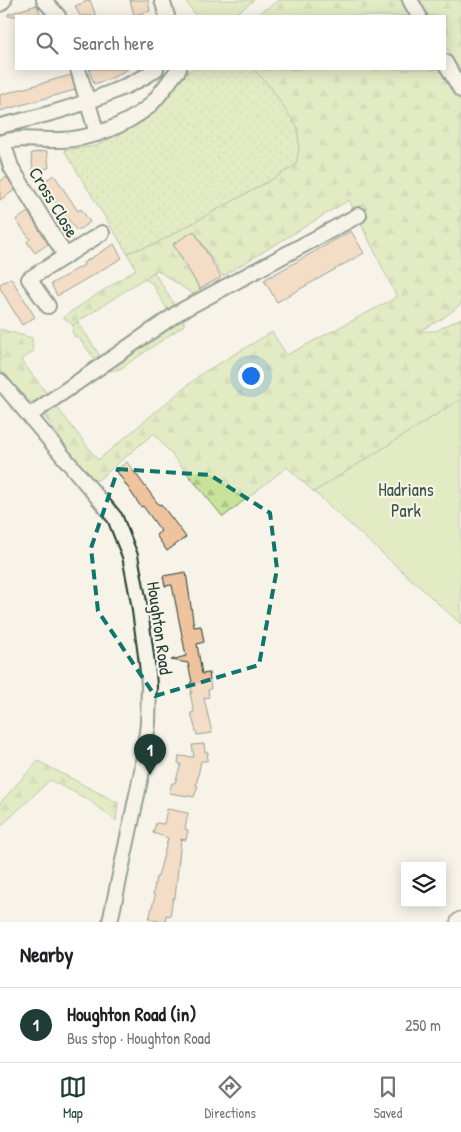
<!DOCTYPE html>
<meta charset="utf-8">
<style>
:root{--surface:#fff;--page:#f6f6f6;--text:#202124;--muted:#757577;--line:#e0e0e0;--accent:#1f3d34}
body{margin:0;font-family:"Patrick Hand",sans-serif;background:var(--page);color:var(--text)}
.controls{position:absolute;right:15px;bottom:15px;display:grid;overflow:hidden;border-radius:0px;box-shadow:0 2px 12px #0003}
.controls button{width:45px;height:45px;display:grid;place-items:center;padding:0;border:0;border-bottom:1px solid var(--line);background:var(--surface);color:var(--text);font:25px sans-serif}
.you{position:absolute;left:250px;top:375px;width:18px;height:18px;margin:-12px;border:4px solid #fff;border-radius:50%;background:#1a73e8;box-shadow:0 0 0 8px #1a73e833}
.badge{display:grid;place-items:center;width:32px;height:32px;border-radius:50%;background:var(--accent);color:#fff;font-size:16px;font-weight:700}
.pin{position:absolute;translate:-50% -41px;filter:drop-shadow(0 1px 2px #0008)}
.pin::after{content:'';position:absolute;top:26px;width:18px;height:15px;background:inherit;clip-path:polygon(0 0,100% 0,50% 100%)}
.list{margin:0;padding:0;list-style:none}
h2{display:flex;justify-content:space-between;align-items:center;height:65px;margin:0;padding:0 20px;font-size:21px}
h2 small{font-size:16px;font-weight:400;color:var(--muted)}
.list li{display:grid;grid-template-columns:32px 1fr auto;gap:15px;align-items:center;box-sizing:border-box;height:75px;padding:0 20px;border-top:1px solid var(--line)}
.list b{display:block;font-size:19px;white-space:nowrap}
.list p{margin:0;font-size:16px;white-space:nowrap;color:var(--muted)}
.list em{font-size:16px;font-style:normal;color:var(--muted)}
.icon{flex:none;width:28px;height:28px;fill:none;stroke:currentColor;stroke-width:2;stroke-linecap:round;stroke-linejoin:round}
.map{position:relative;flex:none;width:461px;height:922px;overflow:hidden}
.search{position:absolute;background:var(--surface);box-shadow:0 2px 12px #0003;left:15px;right:15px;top:15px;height:55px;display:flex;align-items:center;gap:12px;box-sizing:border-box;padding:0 18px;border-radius:0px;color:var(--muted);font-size:19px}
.sheet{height:140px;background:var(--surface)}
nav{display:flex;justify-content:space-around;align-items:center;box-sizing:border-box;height:70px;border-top:1px solid var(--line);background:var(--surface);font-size:14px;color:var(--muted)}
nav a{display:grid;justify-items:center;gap:2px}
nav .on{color:var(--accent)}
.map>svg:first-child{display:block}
</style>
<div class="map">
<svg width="461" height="922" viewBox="0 0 461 922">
<defs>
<pattern id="grass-dots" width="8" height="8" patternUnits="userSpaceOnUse" patternTransform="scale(1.25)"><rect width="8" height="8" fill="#c7e299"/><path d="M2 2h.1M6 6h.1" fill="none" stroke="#aac384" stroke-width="1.8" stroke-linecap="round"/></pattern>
<pattern id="forest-firs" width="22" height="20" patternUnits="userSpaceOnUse" patternTransform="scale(1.25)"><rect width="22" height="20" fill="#c7e299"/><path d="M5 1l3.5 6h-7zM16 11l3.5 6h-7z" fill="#aac384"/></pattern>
</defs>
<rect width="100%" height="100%" fill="#f7f3e8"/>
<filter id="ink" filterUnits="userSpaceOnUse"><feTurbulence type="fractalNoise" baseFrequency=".02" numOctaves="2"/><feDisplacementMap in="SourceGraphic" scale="10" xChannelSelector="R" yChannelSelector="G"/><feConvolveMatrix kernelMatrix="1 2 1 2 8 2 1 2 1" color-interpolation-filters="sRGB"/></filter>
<g filter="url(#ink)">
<path fill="url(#grass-dots)" stroke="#739066" d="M191,69H254L271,88L298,128L299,149L296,165L273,179L155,244L127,253L64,150L96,146L149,117Z
M154,272L175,306L171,311L167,309L152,283L144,279Z
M180,320H184V324L183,326L120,369L110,371L103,369Z
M78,322L100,356L94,358L78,337H75L72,331L73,325Z"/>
<path fill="url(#forest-firs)" stroke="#739066" d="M280,0H405L414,16H258L264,10Z
M419,0H461V75L445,45V16H428Z
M254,69H444L461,101V304L442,319L419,331H436L461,318V399L314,492L287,467L223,517L154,433L98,480L89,478L43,414L53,402L98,460L201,374L272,332L287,355L397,297L349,200L223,276L194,231L173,244L200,289L193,294L157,270L73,325L63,317L136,269L127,253L155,244L273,179L296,165L299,149L298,128L271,88Z
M0,329L32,338L33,352L21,360L48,395L38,402L26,401L0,373Z
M38,761L118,803L116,821L89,800L50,780L0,827V803Z"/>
<path fill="#c7e299" stroke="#739066" d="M185,0H254L233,16H196Z
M461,399V624L314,492Z"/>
<path fill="#eec39d" stroke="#1f3d34" d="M90,0L96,16H80L75,6Z
M130,0H148L150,11L134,15Z
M37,5L41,16H8V14Z
M89,69H128L112,78L94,84Z
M71,75L75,90L0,111V95Z
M47,151L49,168L33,170L31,153Z
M54,175L78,211L81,209L90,222L77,231L54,200L55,199L43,182Z
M7,177L15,190L0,200V181Z
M28,212L48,244L35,253L27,242L30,239L16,220Z
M194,231L221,277L200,289L173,244Z
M351,231L364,253L277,302L264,280Z
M114,244L122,258L57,296L51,284L84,265L83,263Z
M11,278L35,317L22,325L0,288V284Z
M127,462L159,505L161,504L186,537L167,551L156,535L161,531L143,506L141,507L116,470Z
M186,572L194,627L201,626L204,642L197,644L202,674L209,673L211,689L208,690L209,697L204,698L212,733L197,735L191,713L194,712L190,693H192L190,683L192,682L188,663L171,660L186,656L172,585L165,586L163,576Z
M204,744L205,752H208L207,761H201L196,786H198L194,797L169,793L172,783H175L181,764L178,763L179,756L194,757L192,745Z
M167,809L188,813L185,829L188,830L186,840L181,839L175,898H173L170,916L166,915L165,922H163L149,919L155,896L153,895L156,877H158L168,838L153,833L156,823L164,824Z"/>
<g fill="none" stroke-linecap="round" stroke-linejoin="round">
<defs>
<path id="minor" d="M44,0L58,16
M162,0L167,16
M410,0L419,16
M0,4L4,0
M445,62L461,90
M78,69L97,134
M0,126C38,117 75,108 112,92C127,86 143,79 156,69
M3,142L11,167L65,255
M0,143C21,136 40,141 61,140C91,139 124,126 147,108C158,99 169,80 179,69
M48,306L29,279L102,233
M0,381L115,518L130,556L139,603L147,663L149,685L148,723L142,771L110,922
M30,415L179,312L359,215"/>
<path id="major" d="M460,922L461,921"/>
</defs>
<use href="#minor" stroke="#1f3d34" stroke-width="18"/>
<use href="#major" stroke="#1f3d34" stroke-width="21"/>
<use href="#minor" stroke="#f7f3e8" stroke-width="14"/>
<use href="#major" stroke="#f7f3e8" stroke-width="18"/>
</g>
</g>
<path d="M0 0H461V922H0ZM118,469L210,475L270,513L277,569L259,665L155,696L98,611L91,548Z" fill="#f7f3e8" fill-opacity=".55" fill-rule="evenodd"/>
<path fill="none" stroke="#0f766e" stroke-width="4" stroke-dasharray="10 6" stroke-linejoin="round" d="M118,469L210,475L270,513L277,569L259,665L155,696L98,611L91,548Z"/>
<g text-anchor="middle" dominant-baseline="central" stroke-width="4.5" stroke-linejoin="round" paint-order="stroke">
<g font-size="18" fill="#1f3d34" stroke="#f7f3e8">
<text transform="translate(54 202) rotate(59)">Cross Close</text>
<text transform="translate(160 628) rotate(82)">Houghton Road</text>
</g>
<g font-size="18" fill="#385643" stroke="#f7f3e8">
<text x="406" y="489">Hadrians<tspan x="406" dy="21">Park</tspan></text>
</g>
</g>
</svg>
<div class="controls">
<button><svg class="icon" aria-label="layers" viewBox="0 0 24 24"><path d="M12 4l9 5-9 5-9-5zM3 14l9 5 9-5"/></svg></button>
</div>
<div class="you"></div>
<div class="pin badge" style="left:150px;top:775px">1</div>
<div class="search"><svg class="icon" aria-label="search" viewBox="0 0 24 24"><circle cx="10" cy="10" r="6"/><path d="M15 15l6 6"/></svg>Search here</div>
</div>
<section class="sheet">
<h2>Nearby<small></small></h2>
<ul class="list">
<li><span class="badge">1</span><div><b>Houghton Road (in)</b><p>Bus stop · Houghton Road</p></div><em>250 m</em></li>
</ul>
</section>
<nav>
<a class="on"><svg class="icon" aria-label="map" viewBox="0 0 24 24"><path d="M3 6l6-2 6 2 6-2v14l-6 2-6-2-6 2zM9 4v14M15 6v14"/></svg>Map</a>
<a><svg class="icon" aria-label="directions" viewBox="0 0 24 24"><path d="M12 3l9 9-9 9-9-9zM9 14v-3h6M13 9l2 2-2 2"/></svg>Directions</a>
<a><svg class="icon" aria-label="saved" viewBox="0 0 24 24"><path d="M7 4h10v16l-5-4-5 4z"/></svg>Saved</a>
</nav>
